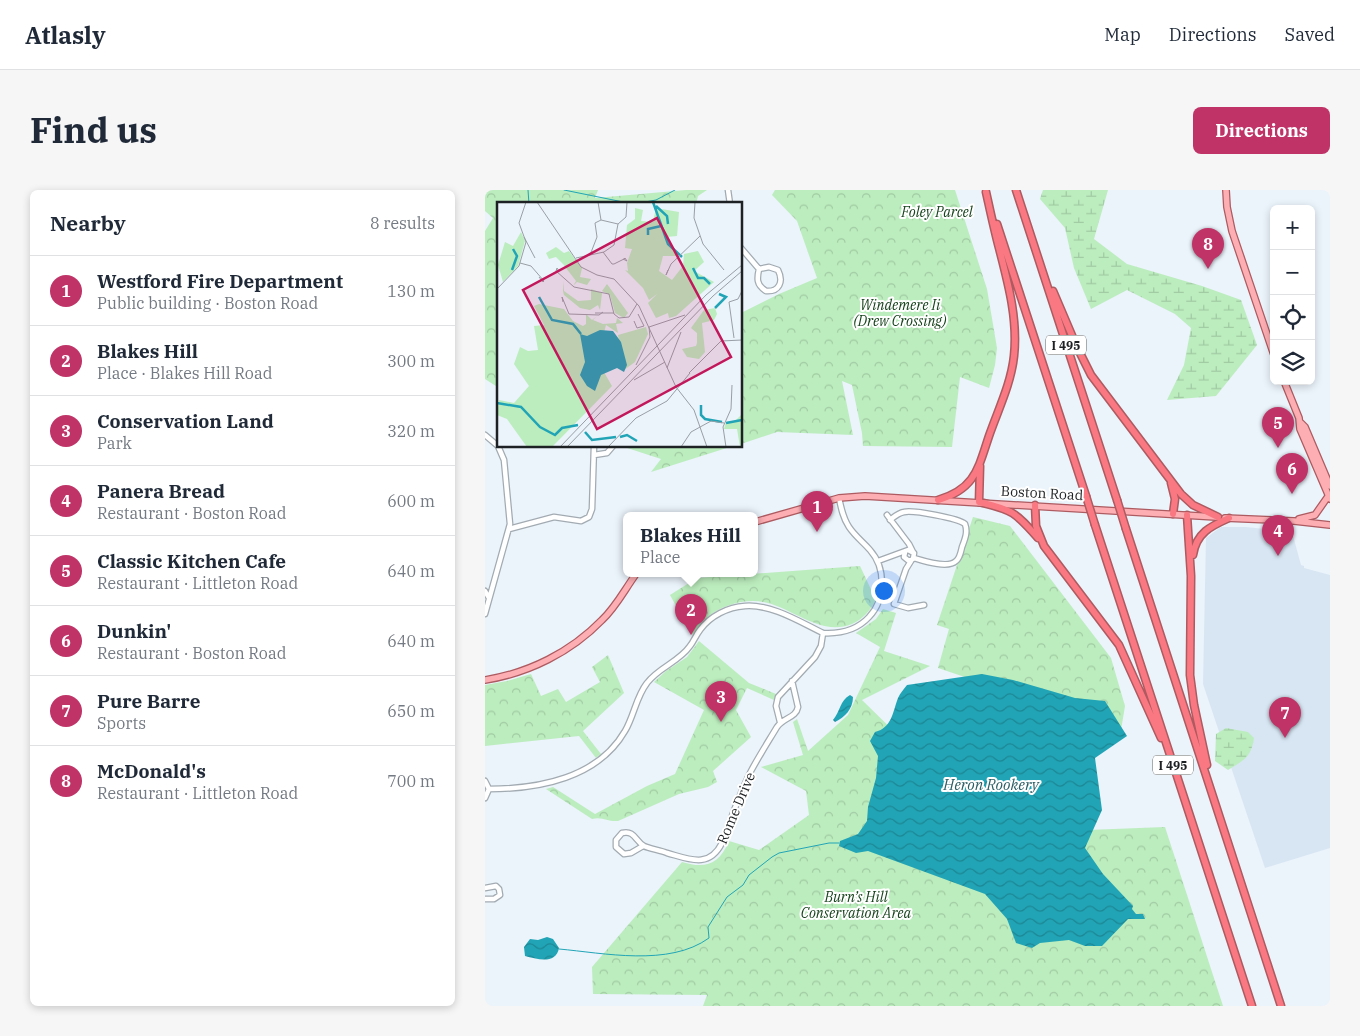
<!DOCTYPE html>
<meta charset="utf-8">
<style>
:root{--surface:#fff;--page:#f6f6f7;--text:#1f2937;--muted:#747a83;--line:#e0e1e3;--accent:#bf3367}
body{margin:0;font-family:"IBM Plex Serif",serif;background:var(--page);color:var(--text)}
.controls{position:absolute;right:15px;top:15px;display:grid;overflow:hidden;border-radius:8px;box-shadow:0 2px 8px #0003}
.controls button{width:45px;height:45px;display:grid;place-items:center;padding:0;border:0;border-bottom:1px solid var(--line);background:var(--surface);color:var(--text);font:25px sans-serif}
.you{position:absolute;left:398px;top:400px;width:18px;height:18px;margin:-12px;border:4px solid #fff;border-radius:50%;background:#1a73e8;box-shadow:0 0 0 8px #1a73e833}
.badge{display:grid;place-items:center;width:32px;height:32px;border-radius:50%;background:var(--accent);color:#fff;font-size:16px;font-weight:700}
.pin{position:absolute;translate:-50% -41px;filter:drop-shadow(0 1px 2px #0008)}
.pin::after{content:'';position:absolute;top:26px;width:18px;height:15px;background:inherit;clip-path:polygon(0 0,100% 0,50% 100%)}
.popup{position:absolute;left:138px;top:322px;width:135px;height:65px;box-sizing:border-box;display:grid;place-content:center;border-radius:8px;background:var(--surface);filter:drop-shadow(0 1px 4px #0005);font-size:16px;white-space:nowrap;color:var(--muted)}
.popup b{font-size:19px;color:var(--text)}
.popup::after{content:'';position:absolute;left:50%;top:100%;margin-left:-10px;border:10px solid transparent;border-top-color:var(--surface)}
.list{margin:0;padding:0;list-style:none}
h2{display:flex;justify-content:space-between;align-items:center;height:65px;margin:0;padding:0 20px;font-size:21px}
h2 small{font-size:16px;font-weight:400;color:var(--muted)}
.list li{display:grid;grid-template-columns:32px 1fr auto;gap:15px;align-items:center;box-sizing:border-box;height:70px;padding:0 20px;border-top:1px solid var(--line)}
.list b{display:block;font-size:19px;white-space:nowrap}
.list p{margin:0;font-size:16px;white-space:nowrap;color:var(--muted)}
.list em{font-size:16px;font-style:normal;color:var(--muted)}
.icon{flex:none;width:28px;height:28px;fill:none;stroke:currentColor;stroke-width:2;stroke-linecap:round;stroke-linejoin:round}
.map{position:relative;flex:none;width:845px;height:816px;overflow:hidden;border-radius:8px}
header{display:flex;align-items:center;gap:30px;box-sizing:border-box;height:70px;padding:0 25px;background:var(--surface);border-bottom:1px solid var(--line)}
header strong{font-size:24px}
nav{display:flex;gap:28px;margin-inline-start:auto;font-size:18px}
.intro{display:flex;align-items:center;justify-content:space-between;box-sizing:border-box;height:120px;padding:0 30px}
h1{margin:0;font-size:35px}
.button{padding:12px 22px;border-radius:8px;background:var(--accent);color:#fff;font-size:18px;font-weight:700}
main{display:flex;gap:30px;padding:0 30px}
aside{flex:1;background:var(--surface);border-radius:8px;box-shadow:0 2px 8px #0003}
.map>svg:first-child{display:block}
</style>
<header>
<strong>Atlasly</strong>
<nav><a>Map</a><a>Directions</a><a>Saved</a></nav>
</header>
<div class="intro"><h1>Find us</h1><a class="button">Directions</a></div>
<main>
<aside>
<h2>Nearby<small>8 results</small></h2>
<ul class="list">
<li><span class="badge">1</span><div><b>Westford Fire Department</b><p>Public building · Boston Road</p></div><em>130 m</em></li>
<li><span class="badge">2</span><div><b>Blakes Hill</b><p>Place · Blakes Hill Road</p></div><em>300 m</em></li>
<li><span class="badge">3</span><div><b>Conservation Land</b><p>Park</p></div><em>320 m</em></li>
<li><span class="badge">4</span><div><b>Panera Bread</b><p>Restaurant · Boston Road</p></div><em>600 m</em></li>
<li><span class="badge">5</span><div><b>Classic Kitchen Cafe</b><p>Restaurant · Littleton Road</p></div><em>640 m</em></li>
<li><span class="badge">6</span><div><b>Dunkin'</b><p>Restaurant · Boston Road</p></div><em>640 m</em></li>
<li><span class="badge">7</span><div><b>Pure Barre</b><p>Sports</p></div><em>650 m</em></li>
<li><span class="badge">8</span><div><b>McDonald's</b><p>Restaurant · Littleton Road</p></div><em>700 m</em></li>
</ul>
</aside>
<div class="map">
<svg width="845" height="816" viewBox="0 0 845 816">
<defs>
<pattern id="wetland-marsh" width="20" height="14" patternUnits="userSpaceOnUse" patternTransform="scale(1.25)"><rect width="20" height="14" fill="#bcedbe"/><path d="M1 5h8M5 5V1M11 12h8M15 12V8" fill="none" stroke="#a1cba3"/></pattern>
<pattern id="park-crowns" width="20" height="18" patternUnits="userSpaceOnUse" patternTransform="scale(1.25)"><rect width="20" height="18" fill="#bcedbe"/><path d="M2 6a3 3 0 1 1 6 0M12 15a3 3 0 1 1 6 0" fill="none" stroke="#a1cba3"/></pattern>
<pattern id="water-waves" width="16" height="10" patternUnits="userSpaceOnUse" patternTransform="scale(1.25)"><rect width="16" height="10" fill="#21a5b6"/><path d="M0 5q4-4 8 0t8 0" fill="none" stroke="#1c8694"/></pattern>
</defs>
<rect width="100%" height="100%" fill="#ebf3fb"/>
<path fill="#d8e6f3" d="M736,337H761L807,342L816,375L819,376V378L845,385V658L780,678L718,494L721,348Z"/>
<path fill="url(#wetland-marsh)" d="M558,0H623L609,49L642,74L717,96L756,110L772,155L731,206L682,210L699,175L706,138L690,124L642,100L606,119L589,78L580,38L555,9Z
M741,538L763,542L769,548C766,568 759,570 743,580L730,571L731,544Z"/>
<path fill="url(#park-crowns)" d="M0,0H113L110,8L201,0H222L213,6L211,14H14V198L0,189V41L8,28L0,21Z
M290,0H470L502,99L512,158L510,175L504,198L475,187L467,257L378,256L377,243L367,195L357,191L368,245L292,242L256,254V123L294,104L332,88L312,31L287,5Z
M136,256H248L166,282L176,269Z
M488,327L525,336L626,468L640,516L636,540L453,478L464,439L452,435Z
M375,376L391,410C385,421 378,429 367,434C331,448 303,411 268,411C253,411 233,417 222,428C217,433 212,440 207,445L185,405L212,388Z
M398,419L411,423L399,461L445,476L377,510L468,599L444,646L680,637L738,816H218L222,805L108,804L107,777L197,672C220,679 234,675 244,651L274,660L324,625L321,601L276,577L318,565L308,532L312,529L323,561L363,525L395,457L371,443L391,429Z
M214,451L264,493L291,504L289,510L262,498L251,520L266,547L228,581L232,592L223,597L194,604L133,631C123,632 117,626 107,629L61,599L68,597L110,624L162,596L190,584L219,520L169,492L181,481L202,467Z
M123,465L139,503L98,541L116,564L111,568L94,546L0,556V495L22,491L46,484L56,506L73,499L81,512L115,492L107,477Z"/>
<path fill="url(#water-waves)" d="M497,484L528,490L590,508L620,511L642,546L610,568L617,620L600,658L618,684L648,716L647,719L651,724H658L660,729H643L617,756H600L584,750L555,753L547,758L531,753L522,729L500,704L383,661L371,663L354,656L355,651L373,644L382,631L383,617L391,588L393,566L385,551L390,542C407,538 408,521 413,508C415,503 419,499 422,495Z
M365,505L368,507C368,519 360,527 350,532L348,530C355,522 355,510 365,505Z
M62,747L68,749L74,758C71,775 52,769 40,766L39,757L45,749L53,750Z"/>
<g fill="none" stroke-linecap="round" stroke-linejoin="round">
<path stroke="#21a5b6" stroke-width="1" d="M43,0L44,14
M79,0L148,14
M149,14L171,10L190,0
M74,759C119,763 184,777 224,748L223,737L242,707L258,695L264,685L287,667L294,663L344,653H354"/>
<defs>
<path id="minor" d="M243,0L245,14
M256,58L274,79L284,77L293,80C299,92 294,102 281,101C271,95 272,88 274,79
M0,245L13,256L19,270L25,334L0,424
M109,265L122,263L128,256
M402,325L424,354L428,362
M405,330C409,327 413,323 419,322C428,320 473,328 480,334C483,342 480,349 477,357C476,361 475,368 471,371C463,379 439,371 429,368
M24,339L69,327L96,331L104,327L107,319L109,256
M393,371L423,360L429,363L428,369L424,371L419,367L420,362
M426,371L421,379L409,414L423,418L439,415
M0,401L4,408
M295,532L291,516L293,507L330,467L336,456L338,443
M0,591L4,599L0,608
M4,599C54,599 113,588 140,541C149,526 151,507 162,493C174,477 194,472 205,456C209,451 211,445 215,440C225,426 243,417 260,416C287,414 315,432 338,443C356,444 372,440 384,427C401,409 401,378 385,360C378,352 370,346 364,337C358,328 356,318 354,308
M158,656L146,663L139,664L131,657V650L137,643C150,640 150,651 159,656C165,659 175,660 182,663C204,669 224,679 237,653C246,629 254,604 266,581C274,566 283,552 292,537C299,527 311,528 313,517L307,491
M0,698L11,696L14,699L15,705L9,709H0"/>
<path id="major" d="M741,0L742,17L747,41L789,165
M799,191L814,228L815,239L845,309
M816,233L820,237L845,296
M740,328L809,331L845,335
M814,329L830,325L844,305
M270,332L354,308L380,306L731,327
M0,490C44,483 86,462 117,430C131,417 140,399 151,384"/>
<path id="highway" d="M531,0L632,310
M512,34L601,306
M568,101L591,155L606,185L696,304L708,315L733,327
M495,276L494,312C528,320 530,322 553,348
M686,293L690,309L688,324
M453,310C490,299 493,279 504,246C513,220 526,194 529,166C533,129 523,93 514,58C509,39 505,20 501,2
M550,315L551,336L559,356L634,455L676,548
M702,325L706,386L705,485L709,515L722,575
M610,335L767,816
M641,339L796,816
M708,365C711,343 726,336 744,328"/>
</defs>
<use href="#minor" stroke="#a3abb2" stroke-width="7"/>
<use href="#major" stroke="#ad5a60" stroke-width="8"/>
<use href="#highway" stroke="#ad5a60" stroke-width="9"/>
<use href="#minor" stroke="#fff" stroke-width="4.5"/>
<use href="#major" stroke="#fcaeb3" stroke-width="5.5"/>
<use href="#highway" stroke="#fa7881" stroke-width="6"/>
<defs>
<path id="highway-bridge" d="M601,306L610,335
M632,310L641,339"/>
</defs>
<use href="#highway-bridge" stroke="#ad5a60" stroke-width="9" stroke-linecap="butt"/>
<use href="#highway-bridge" stroke="#fa7881" stroke-width="6"/>
</g>
<g text-anchor="middle" dominant-baseline="central" stroke-width="4" stroke-linejoin="round" paint-order="stroke">
<g fill="#fff" stroke="#626465" stroke-width="1">
<rect x="561" y="145.5" width="40" height="19" rx="4"/>
<rect x="668" y="565.5" width="40" height="19" rx="4"/>
</g>
<g font-size="12" font-weight="bold" fill="#1e2123">
<text x="581" y="155">I 495</text>
<text x="688" y="575">I 495</text>
</g>
<g font-size="14" font-style="italic" fill="#16431c" stroke="#fff">
<text x="452" y="22">Foley Parcel</text>
<text x="415" y="115">Windemere Ii<tspan x="415" dy="16">(Drew Crossing)</tspan></text>
<text x="371" y="707">Burn’s Hill<tspan x="371" dy="16">Conservation Area</tspan></text>
</g>
<g font-size="14" fill="#1e2123" stroke="#fff">
<text transform="translate(557 303) rotate(3)">Boston Road</text>
<text transform="translate(251 618) rotate(-67)">Rome Drive</text>
</g>
<g font-size="15" font-style="italic" fill="#2c5e66" stroke="#fff">
<text x="506" y="594">Heron Rookery</text>
</g>
</g>
<g transform="translate(12 12)">
<rect width="245" height="245" fill="#ebf3fb"/>
<path d="M218,106L220,112L217,118L205,121L208,150L202,157L190,155L185,147L199,144L200,141V131L194,126L207,108Z" fill="#bcedbe"/>
<path d="M138,6L146,8L144,19L156,20L159,6L182,10L180,34L169,35L181,54H166L162,69L175,78L186,64L187,52L201,49L207,60L197,69L217,80L179,114L172,116L171,111L159,116L151,101L160,92L152,98L146,86L128,68L131,69L130,61L135,47L128,46L130,23L138,17ZM24,30L28,39L21,64L6,80L1,63L8,40L16,44ZM59,45L67,51L72,49L85,66L83,75L94,77L90,83L80,80L76,84L79,79L66,62L59,55L52,57L49,51ZM67,79V89L81,99L94,98V87L105,91L103,108L101,103L93,108L83,106L67,93L66,89ZM110,82L131,111L127,116L118,111L113,93L105,89ZM42,102L67,107L76,119L86,124L89,122V112L95,118L100,114L96,118L106,122L119,121L120,116L126,121L119,122L121,131L109,123L103,146H93L115,184L55,245H30L10,217L0,213L2,198L17,201L32,184L17,162L23,145L31,149L41,148L37,124L47,123L37,104ZM149,125L151,132L138,160L127,168L121,133ZM245,212V245H243L240,227H227L229,220L238,219Z" fill="#bcedbe"/>
<path d="M103,128L116,129L124,140L130,163L127,170L120,166L104,173L98,189L90,184L83,173L88,160L83,132L90,134Z" fill="#21a5b6"/>
<path fill="none" stroke="#21a5b6" stroke-width="2.5" d="M156,0L171,42L185,55M159,4L170,14L171,22M151,33V27L164,24M196,66L201,76H207L213,82M15,68L20,54L16,47M42,95L55,118L76,122L84,132M218,106L229,95L222,92M0,201L24,205L43,225L58,233L65,226L81,223M204,203V213L208,217L225,220M229,221L245,218M88,230L95,238L119,235M123,235L130,233L140,239"/>
<path fill="none" stroke="#999fa5" stroke-width="1" d="M40,0L84,65L100,73L117,77L142,104L179,185L197,208L210,245M101,0L104,18M198,0L197,16L206,42L227,68M121,22L129,15L130,0M27,35L38,56M106,50L115,62H117L127,57L128,56L130,59L126,57M79,56L107,50L117,43L121,22L104,18L98,21L100,35L93,53M23,61L34,64L47,79L46,80L42,75M171,68L169,73L174,62L203,34M62,69L60,66L59,69L77,85L112,92L117,112L122,116L132,115L140,102M0,87L22,64L29,40L22,21L29,0M66,100L65,95L72,112L102,113L106,110M98,111H117M137,119L140,126L147,124L141,112M237,136L232,100L241,97L245,89M139,163L153,135L152,125L188,113M170,166L184,130M192,171L224,139L245,138M137,178L168,160M63,245L209,93L245,63M70,245L216,94L245,69M111,245L139,216L170,199L193,171M184,245L194,230L214,219L227,221M229,245L226,225L234,207L235,183"/>
<path fill="#c2185b" fill-opacity="0.15" stroke="#c2185b" stroke-width="2.5" d="M160,16L234,155L100,227L26,88Z"/>
<rect width="245" height="245" fill="none" stroke="#1e2123" stroke-width="2.5"/>
</g>
</svg>
<div class="controls">
<button>+</button>
<button>−</button>
<button><svg class="icon" aria-label="locate" viewBox="0 0 24 24"><circle cx="12" cy="12" r="6"/><path d="M12 2v4M12 18v4M2 12h4M18 12h4"/></svg></button>
<button><svg class="icon" aria-label="layers" viewBox="0 0 24 24"><path d="M12 4l9 5-9 5-9-5zM3 14l9 5 9-5"/></svg></button>
</div>
<div class="you"></div>
<div class="pin badge" style="left:332px;top:342px">1</div>
<div class="pin badge" style="left:206px;top:445px">2</div>
<div class="popup"><b>Blakes Hill</b>Place</div>
<div class="pin badge" style="left:236px;top:532px">3</div>
<div class="pin badge" style="left:793px;top:366px">4</div>
<div class="pin badge" style="left:793px;top:258px">5</div>
<div class="pin badge" style="left:807px;top:304px">6</div>
<div class="pin badge" style="left:800px;top:548px">7</div>
<div class="pin badge" style="left:723px;top:79px">8</div>
</div>
</main>
